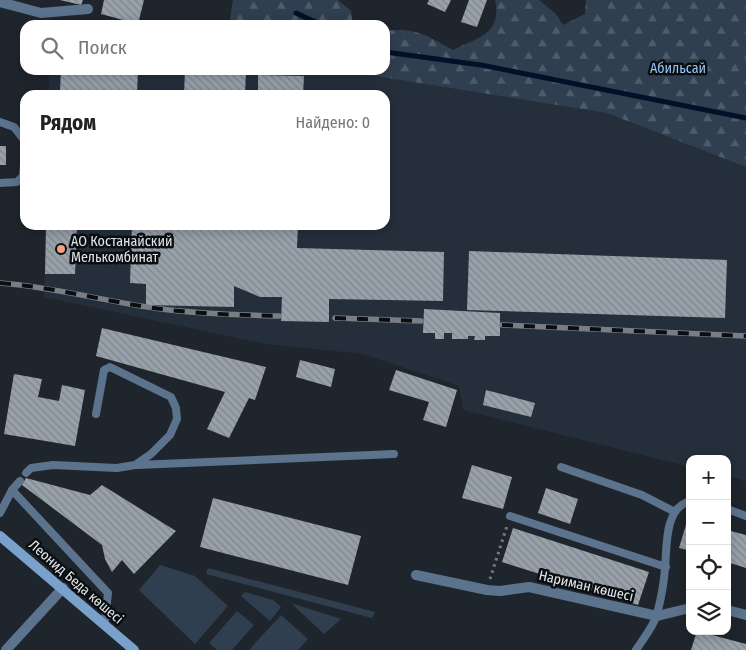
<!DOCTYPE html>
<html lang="ru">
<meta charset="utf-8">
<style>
:root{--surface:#fff;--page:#f2f2f2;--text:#222;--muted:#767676;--line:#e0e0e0}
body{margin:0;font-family:"Fira Sans Condensed",sans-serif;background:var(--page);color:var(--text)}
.controls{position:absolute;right:15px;bottom:15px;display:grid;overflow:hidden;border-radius:10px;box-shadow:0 2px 12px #0003}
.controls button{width:45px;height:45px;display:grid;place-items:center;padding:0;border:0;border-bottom:1px solid var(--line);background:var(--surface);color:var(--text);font:25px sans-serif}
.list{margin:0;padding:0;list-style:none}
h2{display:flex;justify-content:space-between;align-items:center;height:65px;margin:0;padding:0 20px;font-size:21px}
h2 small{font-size:16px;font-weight:400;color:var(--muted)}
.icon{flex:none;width:28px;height:28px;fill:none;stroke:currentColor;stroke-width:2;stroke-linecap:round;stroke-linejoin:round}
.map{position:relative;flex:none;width:746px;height:650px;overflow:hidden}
.search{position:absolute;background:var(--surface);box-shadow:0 2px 12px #0003;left:20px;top:20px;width:370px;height:55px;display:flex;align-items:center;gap:12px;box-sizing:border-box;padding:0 18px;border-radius:15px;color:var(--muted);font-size:19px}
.panel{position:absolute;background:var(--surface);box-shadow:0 2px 12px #0003;left:20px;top:90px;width:370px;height:140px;border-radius:15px}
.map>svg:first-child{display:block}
</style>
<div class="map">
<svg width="746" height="650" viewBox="0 0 746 650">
<defs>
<pattern id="forest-firs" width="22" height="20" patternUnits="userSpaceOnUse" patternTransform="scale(1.25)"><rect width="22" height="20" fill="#303f50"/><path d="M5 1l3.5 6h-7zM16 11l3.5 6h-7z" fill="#4e5b69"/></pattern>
<pattern id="building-back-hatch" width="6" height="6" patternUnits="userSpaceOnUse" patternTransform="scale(1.25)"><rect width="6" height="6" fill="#98a0aa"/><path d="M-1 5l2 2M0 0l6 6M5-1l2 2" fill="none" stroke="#7f858c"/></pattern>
</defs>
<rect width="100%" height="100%" fill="#1f252c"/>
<path fill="#242f3b" d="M49,70H338L607,113L746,167V481L727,476V459H690V467L463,410L459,386L363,354L266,344L44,297L46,225H385V95H49Z"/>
<path fill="url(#forest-firs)" d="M233,0H338L351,11L353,25H229Z
M495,0H539L556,14L563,25L585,14L586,0H746V167L607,113L338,70H385V31C416,27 427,36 453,50C479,37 502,34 495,0Z"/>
<path fill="#303f50" d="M160,565L195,576L228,606L195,644L139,590Z
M208,568L375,612L372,618L206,574Z
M245,592L273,600L281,607L270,621L241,596Z
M291,603L341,619L324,634Z
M237,611L254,625L232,650H217L209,643Z
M281,615L308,639L298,650H249Z"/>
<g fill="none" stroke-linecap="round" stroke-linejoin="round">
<path stroke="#001128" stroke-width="5" d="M296,13L322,25
M385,52L481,65L746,118"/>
</g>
<path fill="url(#building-back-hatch)" d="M60,0H83L81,5Z
M104,0H144L138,24L101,14Z
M429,0H451L445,12L427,4Z
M469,0H487L477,27L461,22Z
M61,70H138L137,94L60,91Z
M185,70H246L245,95H184Z
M258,75L304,76L303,95H258Z
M0,146H6V165H0Z
M46,225H77L75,274H45Z
M132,225H298L297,248L444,252L443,301L329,299V322L281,321L282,297H260L234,286V307L146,305V284L130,283Z
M469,251L727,260L725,318L467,310Z
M424,309L500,313V336H485V340H474L475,336H468V339H452V333H444V339H435V333H423Z
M102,328L266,367L255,400L249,398L229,438L207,429L225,392L96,356Z
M300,360L335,369L331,387L296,377Z
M396,370L457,390L446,427L423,420L429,402L389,390Z
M14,374L42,379L38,397L59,401L62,385L85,390L75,446L4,434Z
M486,390L535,403L531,417L483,405Z
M472,465L512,477L503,509L462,498Z
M26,478L90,495L102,485L176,531L134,574L122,560L112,572L105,559L102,545L22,485Z
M546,488L578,499L570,524L538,513Z
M213,498L361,536L348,585L200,547Z
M688,518L690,519V551L679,548Z
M513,528L649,572L638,605L502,562Z
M727,530L746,535V568L727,562Z
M697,631L746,644V650H691Z"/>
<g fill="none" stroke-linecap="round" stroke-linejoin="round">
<path stroke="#757a80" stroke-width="3" stroke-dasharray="2.5 4" stroke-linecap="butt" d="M490,579L507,526"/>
<path stroke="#5c738e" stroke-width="8" d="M0,122L14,127L25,141
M0,183L17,182L23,176L25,152
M137,465L394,454
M561,467L642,495L675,512
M26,473L31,468L53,465L117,468L135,465L151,454L170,435L177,419L176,408L171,397L110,367L104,370L96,414
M12,490L108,593L105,620L103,623
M727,509L746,516
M0,513L12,490L20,481
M510,516L666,567
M636,650C643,639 654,626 657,614C661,599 664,583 665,568C667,547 664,508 690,501"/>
<path stroke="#5c738e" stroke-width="10" d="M0,2L41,13L88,9
M416,575L487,590L500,591L529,587L657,616L690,608
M727,610L746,615
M6,650L63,588"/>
<path stroke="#7aa0cc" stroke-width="10" d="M0,536L134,650"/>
<defs>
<path id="rail" d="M0,283C55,287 107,302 161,309C200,314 240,315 279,316
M335,318L421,321
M502,325L746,336"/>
</defs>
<use href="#rail" stroke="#797e84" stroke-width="5.5"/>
<use href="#rail" stroke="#0b0e11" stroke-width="4" stroke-dasharray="11" stroke-linecap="butt"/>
</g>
<circle fill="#f2a07f" stroke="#0b0e11" stroke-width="2" cx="61" cy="249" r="5"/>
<g text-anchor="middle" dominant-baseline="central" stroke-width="5" stroke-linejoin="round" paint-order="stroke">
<g font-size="14" fill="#9ac4f5" stroke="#0b0e11">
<text x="678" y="68">Абильсай</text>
</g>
<g font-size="14" fill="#e3e7ec" stroke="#0b0e11" text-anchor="start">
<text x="71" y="241">АО Костанайский<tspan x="71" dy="16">Мелькомбинат</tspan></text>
</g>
<g font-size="14" fill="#e3e7ec" stroke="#0b0e11">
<text transform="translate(76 582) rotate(41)">Леонид Беда көшесі</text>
<text transform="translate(586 586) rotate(13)">Нариман көшесі</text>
</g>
</g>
</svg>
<div class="controls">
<button>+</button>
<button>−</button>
<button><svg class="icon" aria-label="locate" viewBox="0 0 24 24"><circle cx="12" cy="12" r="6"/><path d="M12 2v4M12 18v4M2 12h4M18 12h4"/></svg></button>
<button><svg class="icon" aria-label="layers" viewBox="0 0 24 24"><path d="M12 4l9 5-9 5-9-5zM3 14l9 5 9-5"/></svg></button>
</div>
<div class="search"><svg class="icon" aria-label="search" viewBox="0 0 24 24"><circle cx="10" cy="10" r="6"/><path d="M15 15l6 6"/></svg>Поиск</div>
<section class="panel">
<h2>Рядом<small>Найдено: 0</small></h2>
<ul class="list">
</ul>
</section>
</div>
